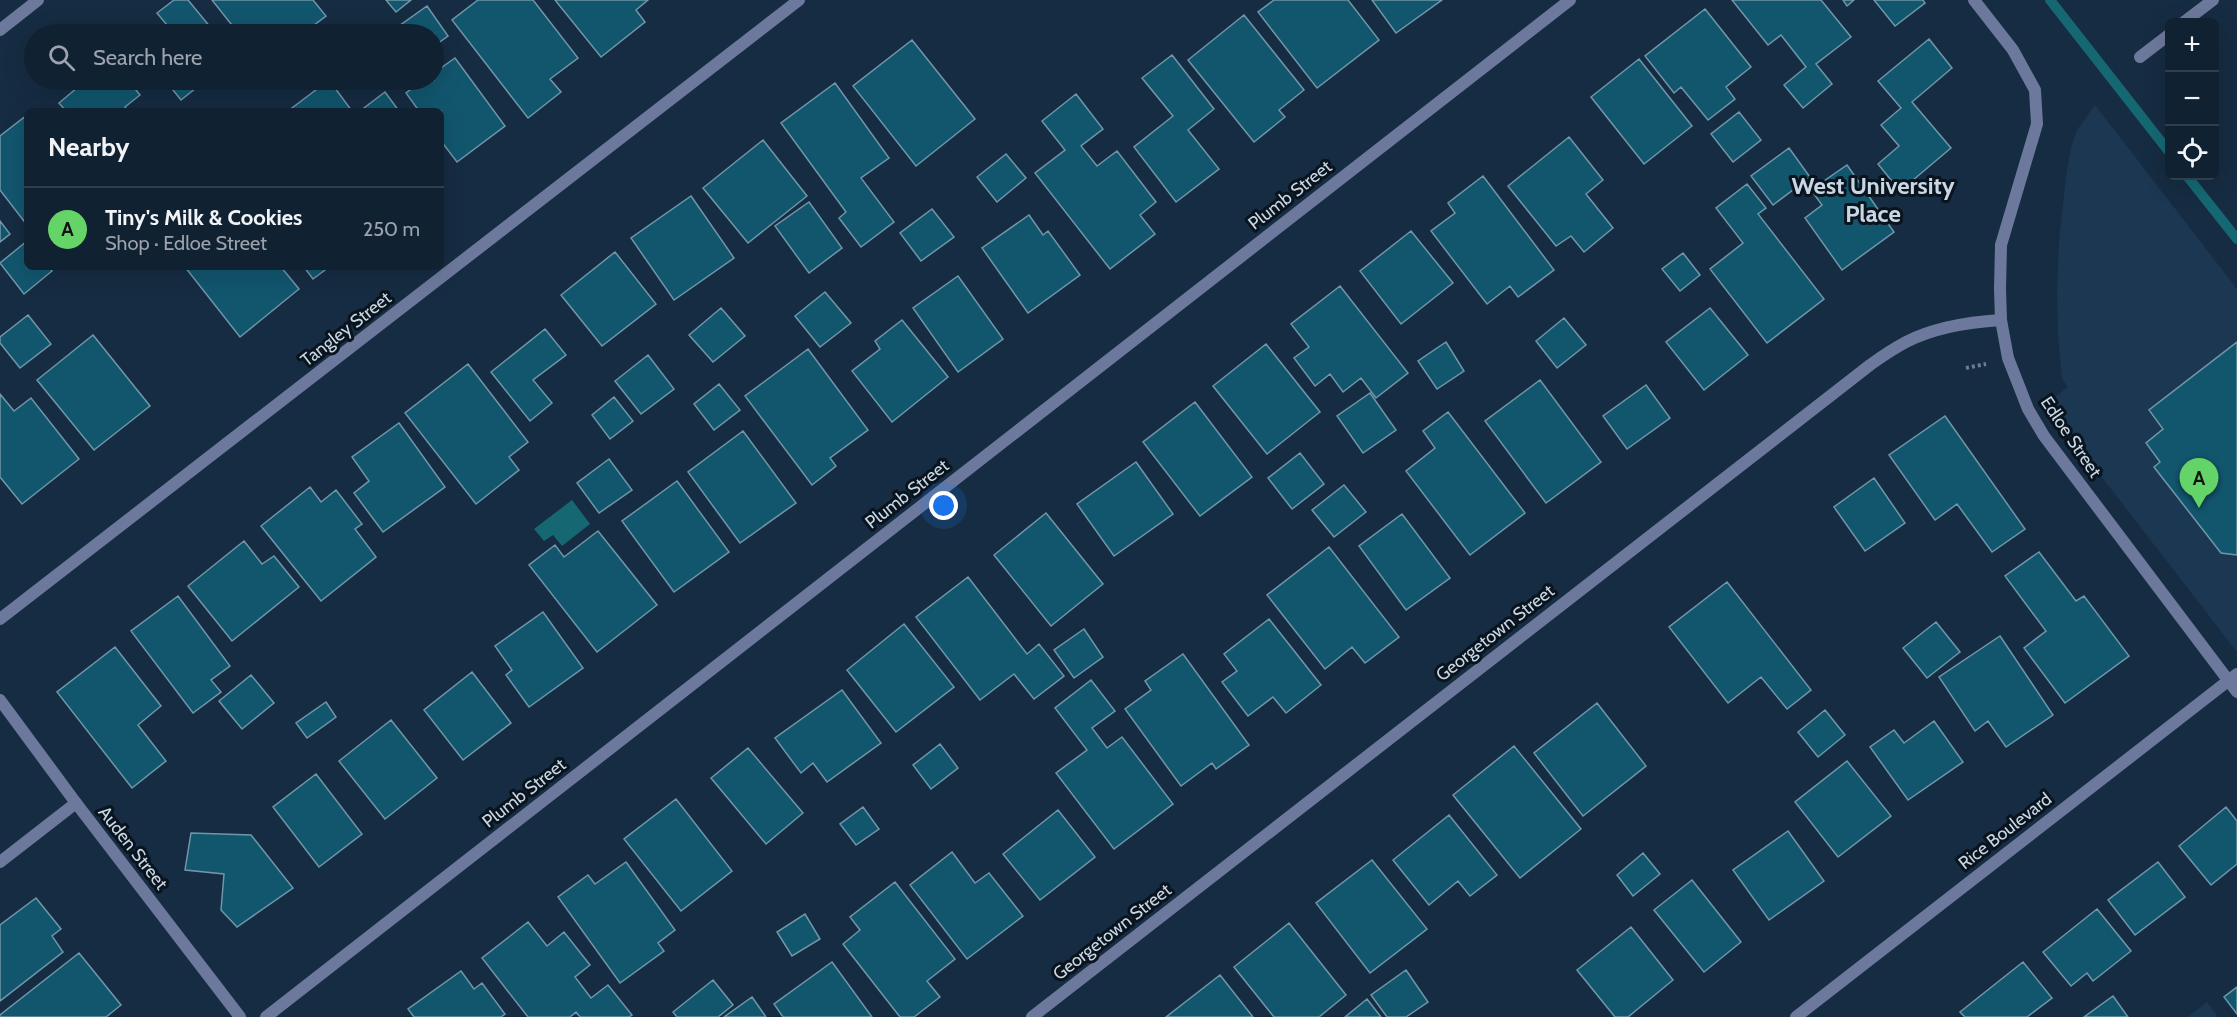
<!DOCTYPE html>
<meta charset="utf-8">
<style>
:root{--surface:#102132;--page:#19293a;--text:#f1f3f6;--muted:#9ca3ac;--line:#303e4d;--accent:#64d468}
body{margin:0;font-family:Cabin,sans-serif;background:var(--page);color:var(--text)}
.controls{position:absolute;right:18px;top:18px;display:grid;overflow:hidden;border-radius:9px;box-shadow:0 6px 24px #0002}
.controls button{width:54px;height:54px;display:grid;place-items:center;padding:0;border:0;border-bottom:2px solid var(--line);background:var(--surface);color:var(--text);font:30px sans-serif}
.you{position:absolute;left:944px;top:506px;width:21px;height:21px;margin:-15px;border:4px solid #fff;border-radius:50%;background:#1a73e8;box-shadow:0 0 0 9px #1a73e833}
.badge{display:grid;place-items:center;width:39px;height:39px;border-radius:50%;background:var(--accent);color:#111;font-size:20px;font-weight:700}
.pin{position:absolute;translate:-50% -50px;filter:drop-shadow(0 2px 3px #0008)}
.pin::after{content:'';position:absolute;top:32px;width:21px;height:18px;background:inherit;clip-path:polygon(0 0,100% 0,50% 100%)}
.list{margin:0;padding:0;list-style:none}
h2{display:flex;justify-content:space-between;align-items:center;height:78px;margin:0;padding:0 24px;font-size:26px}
h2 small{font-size:20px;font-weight:400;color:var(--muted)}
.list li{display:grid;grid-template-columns:39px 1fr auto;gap:18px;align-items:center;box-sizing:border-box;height:84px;padding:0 24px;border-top:2px solid var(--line)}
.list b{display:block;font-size:22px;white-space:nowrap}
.list p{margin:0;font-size:20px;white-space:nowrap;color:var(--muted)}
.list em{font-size:20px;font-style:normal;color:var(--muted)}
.icon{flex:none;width:33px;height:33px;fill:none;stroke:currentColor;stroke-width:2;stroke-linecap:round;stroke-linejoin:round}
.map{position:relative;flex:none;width:2237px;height:1017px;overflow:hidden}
.search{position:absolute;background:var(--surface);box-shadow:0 6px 24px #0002;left:24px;top:24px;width:420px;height:66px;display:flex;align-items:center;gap:15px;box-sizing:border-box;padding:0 21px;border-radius:33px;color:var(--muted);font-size:22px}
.panel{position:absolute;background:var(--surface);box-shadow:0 6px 24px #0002;left:24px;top:108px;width:420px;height:162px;border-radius:9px}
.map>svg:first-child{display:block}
</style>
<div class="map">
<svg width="2237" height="1017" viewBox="0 0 2237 1017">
<rect width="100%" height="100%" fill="#162c42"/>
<path fill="#1b3752" d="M2095,105L2237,289V652L2067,432L2051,400L2068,387L2062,379L2058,336L2057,293L2059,241L2066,177L2071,147L2077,130Z
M2207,1002L2218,1017H2188Z"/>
<path fill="#156872" d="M572,500L590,524L562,546L553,535L544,541L534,529Z"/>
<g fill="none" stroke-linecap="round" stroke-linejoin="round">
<path stroke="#156872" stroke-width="10" d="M2050,0L2170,153
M2187,176L2237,239"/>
</g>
<path fill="#12566e" stroke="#7096a8" stroke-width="1.5" d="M174,0H188L216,34H155L167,25L157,13Z
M212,0H313L326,16L302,34H239Z
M386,0H411L396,12Z
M478,0H533L578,58L550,79L561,92L528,118L452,20Z
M555,0H648L636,10L645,22L601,57Z
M1274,0H1348L1379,40L1317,88L1258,12Z
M1372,0H1442L1396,33Z
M1732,0H1821L1851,37L1816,64L1832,84L1803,108L1784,85L1806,67L1781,35L1768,45Z
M1843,0H1854L1847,6Z
M1874,0H1923L1925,3L1895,26Z
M427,6L448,36L434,46V34H405L399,26Z
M1705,9L1751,67L1726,87L1735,99L1708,120L1681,87L1674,93L1645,56Z
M1244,15L1304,90L1279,110L1285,117L1254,142L1188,60Z
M1929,39L1952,68L1912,102L1951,148L1900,191L1878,164L1899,146L1881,125L1901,108L1878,81Z
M912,40L975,119L916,166L853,86Z
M1172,55L1214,109L1188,130L1219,169L1176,202L1134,147L1173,116L1142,78Z
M455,58L505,126L457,162L441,141V111H419L406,93L424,80H434V73Z
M1639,59L1692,126L1644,164L1591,97Z
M82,80H128L140,95L125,107L129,111H66L59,103L84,82Z
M165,80H206L181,100Z
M329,80L352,111H288Z
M835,83L889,158L861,178L894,222L861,247L839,218L846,212L781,123Z
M385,92L399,111H360Z
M1076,94L1103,129L1081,146L1097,166L1117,151L1156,202L1140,215L1155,234L1110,269L1035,173L1065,150L1042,121Z
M1739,112L1761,140L1733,162L1711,134Z
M27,115V225L0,190V136Z
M1569,137L1603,180L1586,194L1613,228L1584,252L1571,236L1556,246L1508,186Z
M763,140L807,196L748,243L703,188Z
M1789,148L1810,177L1773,205L1751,176Z
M1006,154L1026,178L997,202L977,177Z
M1847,165L1894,232L1842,270L1805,218L1822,205L1811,190Z
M1483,176L1554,270L1518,297L1510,286L1487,304L1431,231L1455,213L1448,203Z
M1747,184L1766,208L1758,214L1824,299L1767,343L1710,269L1743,243L1716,208Z
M691,196L734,258L674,300L631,238Z
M809,202L842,248L809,273L775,226Z
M932,209L954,237L921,261L900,233Z
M1029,215L1043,235L1048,231L1080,275L1028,313L982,248Z
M0,221L10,234L0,242Z
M1411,231L1453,283L1401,324L1360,271Z
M27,241V267H49L52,271L24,294L0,263Z
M615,252L656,304L602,346L561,295Z
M1683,253L1700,275L1680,291L1662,269Z
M185,267H281L299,289L240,337Z
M304,267H329L313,279Z
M958,276L1003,339L958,372L913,308Z
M1340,286L1408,373L1376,398L1361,378L1343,392L1330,374L1315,386L1294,358L1309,347L1291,324Z
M825,292L851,323L820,347L795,316Z
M721,308L745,336L713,362L689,335Z
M1710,308L1748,355L1704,390L1666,342Z
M28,315L51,344L20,368L0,343V337Z
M1564,318L1586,345L1557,368L1536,341Z
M902,320L948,377L892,422L852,371L880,349L875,341Z
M545,329L566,355L533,380L552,403L530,421L491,372Z
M93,335L150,406L94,450L37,380Z
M1446,342L1464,371L1437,389L1418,361Z
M2237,342V555L2221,553L2154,467L2160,462L2146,443L2163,429L2149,410Z
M1266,344L1320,412L1267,454L1213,386Z
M808,349L868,430L830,458L836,466L812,485L745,396Z
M648,355L674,389L641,414L615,381Z
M468,364L528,442L509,457L519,470L476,504L405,413Z
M1540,380L1601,462L1546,503L1485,421Z
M719,384L740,410L714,430L694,404Z
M1646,385L1670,418L1627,449L1603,416Z
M1370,393L1396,430L1363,453L1337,416Z
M0,394L14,411L31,398L79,459L22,504L0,477Z
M614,397L633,421L610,439L592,415Z
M1195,402L1252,477L1200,516L1143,442Z
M1448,412L1525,513L1470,555L1406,471L1435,448L1423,431Z
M1945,416L2025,529L1992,552L1957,504L1935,520L1889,455Z
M399,423L445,487L383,532L354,493L369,481L352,457Z
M743,431L796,503L740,543L688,472Z
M1300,453L1324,484L1292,509L1268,478Z
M609,459L632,490L599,513L577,483Z
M1136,462L1173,514L1114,556L1077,504Z
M1874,478L1905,523L1865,551L1834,507Z
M677,481L729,552L674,592L622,521Z
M1344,485L1366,512L1334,537L1312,510Z
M310,487L321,502L336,490L362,524L355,529L376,557L321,601L261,526Z
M1046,513L1103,584L1051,626L994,555Z
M1402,514L1450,578L1406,610L1359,546Z
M598,531L657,605L597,652L529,565L555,545L564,557Z
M244,541L262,564L274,556L299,587L232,641L188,586Z
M1329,547L1399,637L1365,663L1352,647L1325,669L1267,595Z
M2039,552L2076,601L2084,596L2129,656L2065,703L2024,648L2046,631L2005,576Z
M968,577L1027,654L1039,644L1064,676L1034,699L1014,674L980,700L916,617Z
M1727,582L1811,690L1787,709L1761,677L1728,703L1669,627Z
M178,596L230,666L211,680L221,692L193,713L131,631Z
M543,612L583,668L529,707L506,675L512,670L495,646Z
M1269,619L1321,685L1286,713L1273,697L1248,716L1222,682L1237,671L1224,654Z
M1936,622L1960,652L1927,678L1903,648Z
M904,624L954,687L896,732L847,670Z
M1084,629L1103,657L1074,678L1054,650Z
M2000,636L2053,715L2006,747L1988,721L1975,731L1939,677Z
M115,647L161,706L138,725L166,761L132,788L57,692Z
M1183,654L1249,745L1216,769L1212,763L1181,786L1125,709L1151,690L1145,681Z
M472,672L511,723L463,760L424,710Z
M251,675L274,703L242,729L219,701Z
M1091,680L1115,711L1092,728L1107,748L1122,737L1173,804L1114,849L1056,773L1087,750L1055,708Z
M842,690L881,743L827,782L813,763L801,773L775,738Z
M326,702L336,717L307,738L296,723Z
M1597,703L1646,766L1583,816L1534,753Z
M1825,710L1845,735L1818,757L1798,732Z
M391,720L437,778L385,819L339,761Z
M1934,721L1963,762L1908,800L1870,747L1894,730L1904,743Z
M940,744L958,768L931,789L913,765Z
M1514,746L1581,829L1520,878L1453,795Z
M748,748L803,813L766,844L711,778Z
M1847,761L1891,816L1838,857L1795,802Z
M316,774L362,834L319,867L273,807Z
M676,799L732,871L681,911L624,839Z
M863,807L879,829L856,845L840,824Z
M2226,807L2237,821V864L2211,885L2179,846Z
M1058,810L1095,857L1040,900L1003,854Z
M1449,815L1497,875L1470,896L1458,881L1429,905L1393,860Z
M1788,831L1824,881L1769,920L1733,870Z
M191,833L251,835L293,888L237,927L221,910L224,874L185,870Z
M952,852L975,883L989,873L1023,916L967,959L910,885Z
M1643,853L1660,874L1633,896L1617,875Z
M1372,860L1427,929L1370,973L1316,903Z
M626,862L675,930L658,943L664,951L620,983L558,897L588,875L595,884Z
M2158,862L2185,897L2135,935L2108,900Z
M1692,880L1741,942L1704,972L1654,910Z
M895,882L955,959L927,981L940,997L914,1017H900L843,944L860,930L850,917Z
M36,898L61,929L52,936L63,952L0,1001V925Z
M2097,909L2131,951L2093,981L2087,973L2071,986L2043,952Z
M805,914L820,939L792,956L777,932Z
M528,922L547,946L564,932L590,965L575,977L591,998L608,985L632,1015L629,1017H580L576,1012L570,1017H528L482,958Z
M1289,923L1346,995L1319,1017H1274L1234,967Z
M1631,927L1673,980L1628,1017H1615L1577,970Z
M79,953L121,1005L106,1017H0V1015Z
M832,962L872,1017H783L774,1004Z
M2023,962L2052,998L2027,1017H1965L1960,1012Z
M1406,970L1428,1002L1406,1017H1387L1371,995Z
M461,971L474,989L482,983L505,1014L501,1017H414L408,1009Z
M1220,975L1253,1017H1166Z
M713,980L733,1005L718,1017H677L673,1012Z
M2237,987V1014L2224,997Z
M2113,996L2128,1017H2084Z
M752,997L766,1017H724Z
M1367,999L1381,1017H1345Z"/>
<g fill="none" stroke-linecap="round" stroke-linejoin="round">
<path stroke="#6b7d8f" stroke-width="4" stroke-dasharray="3 3" stroke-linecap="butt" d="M1966,368L1986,364"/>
<path stroke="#6d799c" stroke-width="12" d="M1974,0L2013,50L2035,90L2037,124L2001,245L2000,289L2001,320L2008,358L2028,409L2044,436L2237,692
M2184,22L2213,0
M0,30L38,0
M2140,57L2170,34
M0,619L799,0
M0,862L76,803
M266,1017L1570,0
M1032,1017L1870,365C1881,357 1893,349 1906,342C1935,327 1969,322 2001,320"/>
<path stroke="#6d799c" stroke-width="12" d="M0,700L76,803L240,1017
M1796,1017L2237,674"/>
</g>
<g text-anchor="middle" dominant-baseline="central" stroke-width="6" stroke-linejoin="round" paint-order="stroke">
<g font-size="18" fill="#c9d7e5" stroke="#0a141e">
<text transform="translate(1290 195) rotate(-38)">Plumb Street</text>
<text transform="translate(346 329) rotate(-38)">Tangley Street</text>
<text transform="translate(2071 437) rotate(56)">Edloe Street</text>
<text transform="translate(907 494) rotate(-38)">Plumb Street</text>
<text transform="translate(1495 633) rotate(-38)">Georgetown Street</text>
<text transform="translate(524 793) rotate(-38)">Plumb Street</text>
<text transform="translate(2005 831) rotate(-38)">Rice Boulevard</text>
<text transform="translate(133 848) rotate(52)">Auden Street</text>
<text transform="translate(1112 932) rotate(-38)">Georgetown Street</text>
</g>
<g font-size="24" font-weight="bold" fill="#c9d7e5" stroke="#0a141e">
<text x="1873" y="185">West University<tspan x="1873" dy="28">Place</tspan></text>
</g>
</g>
</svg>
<div class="controls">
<button>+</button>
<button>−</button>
<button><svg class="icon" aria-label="locate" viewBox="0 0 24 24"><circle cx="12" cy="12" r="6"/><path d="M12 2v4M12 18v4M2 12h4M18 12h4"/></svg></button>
</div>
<div class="you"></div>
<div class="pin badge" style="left:2199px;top:508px">A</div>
<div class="search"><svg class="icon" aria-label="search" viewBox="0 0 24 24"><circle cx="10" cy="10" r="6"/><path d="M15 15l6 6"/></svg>Search here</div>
<section class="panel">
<h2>Nearby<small></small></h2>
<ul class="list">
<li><span class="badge">A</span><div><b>Tiny's Milk &amp; Cookies</b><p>Shop · Edloe Street</p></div><em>250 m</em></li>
</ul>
</section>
</div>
